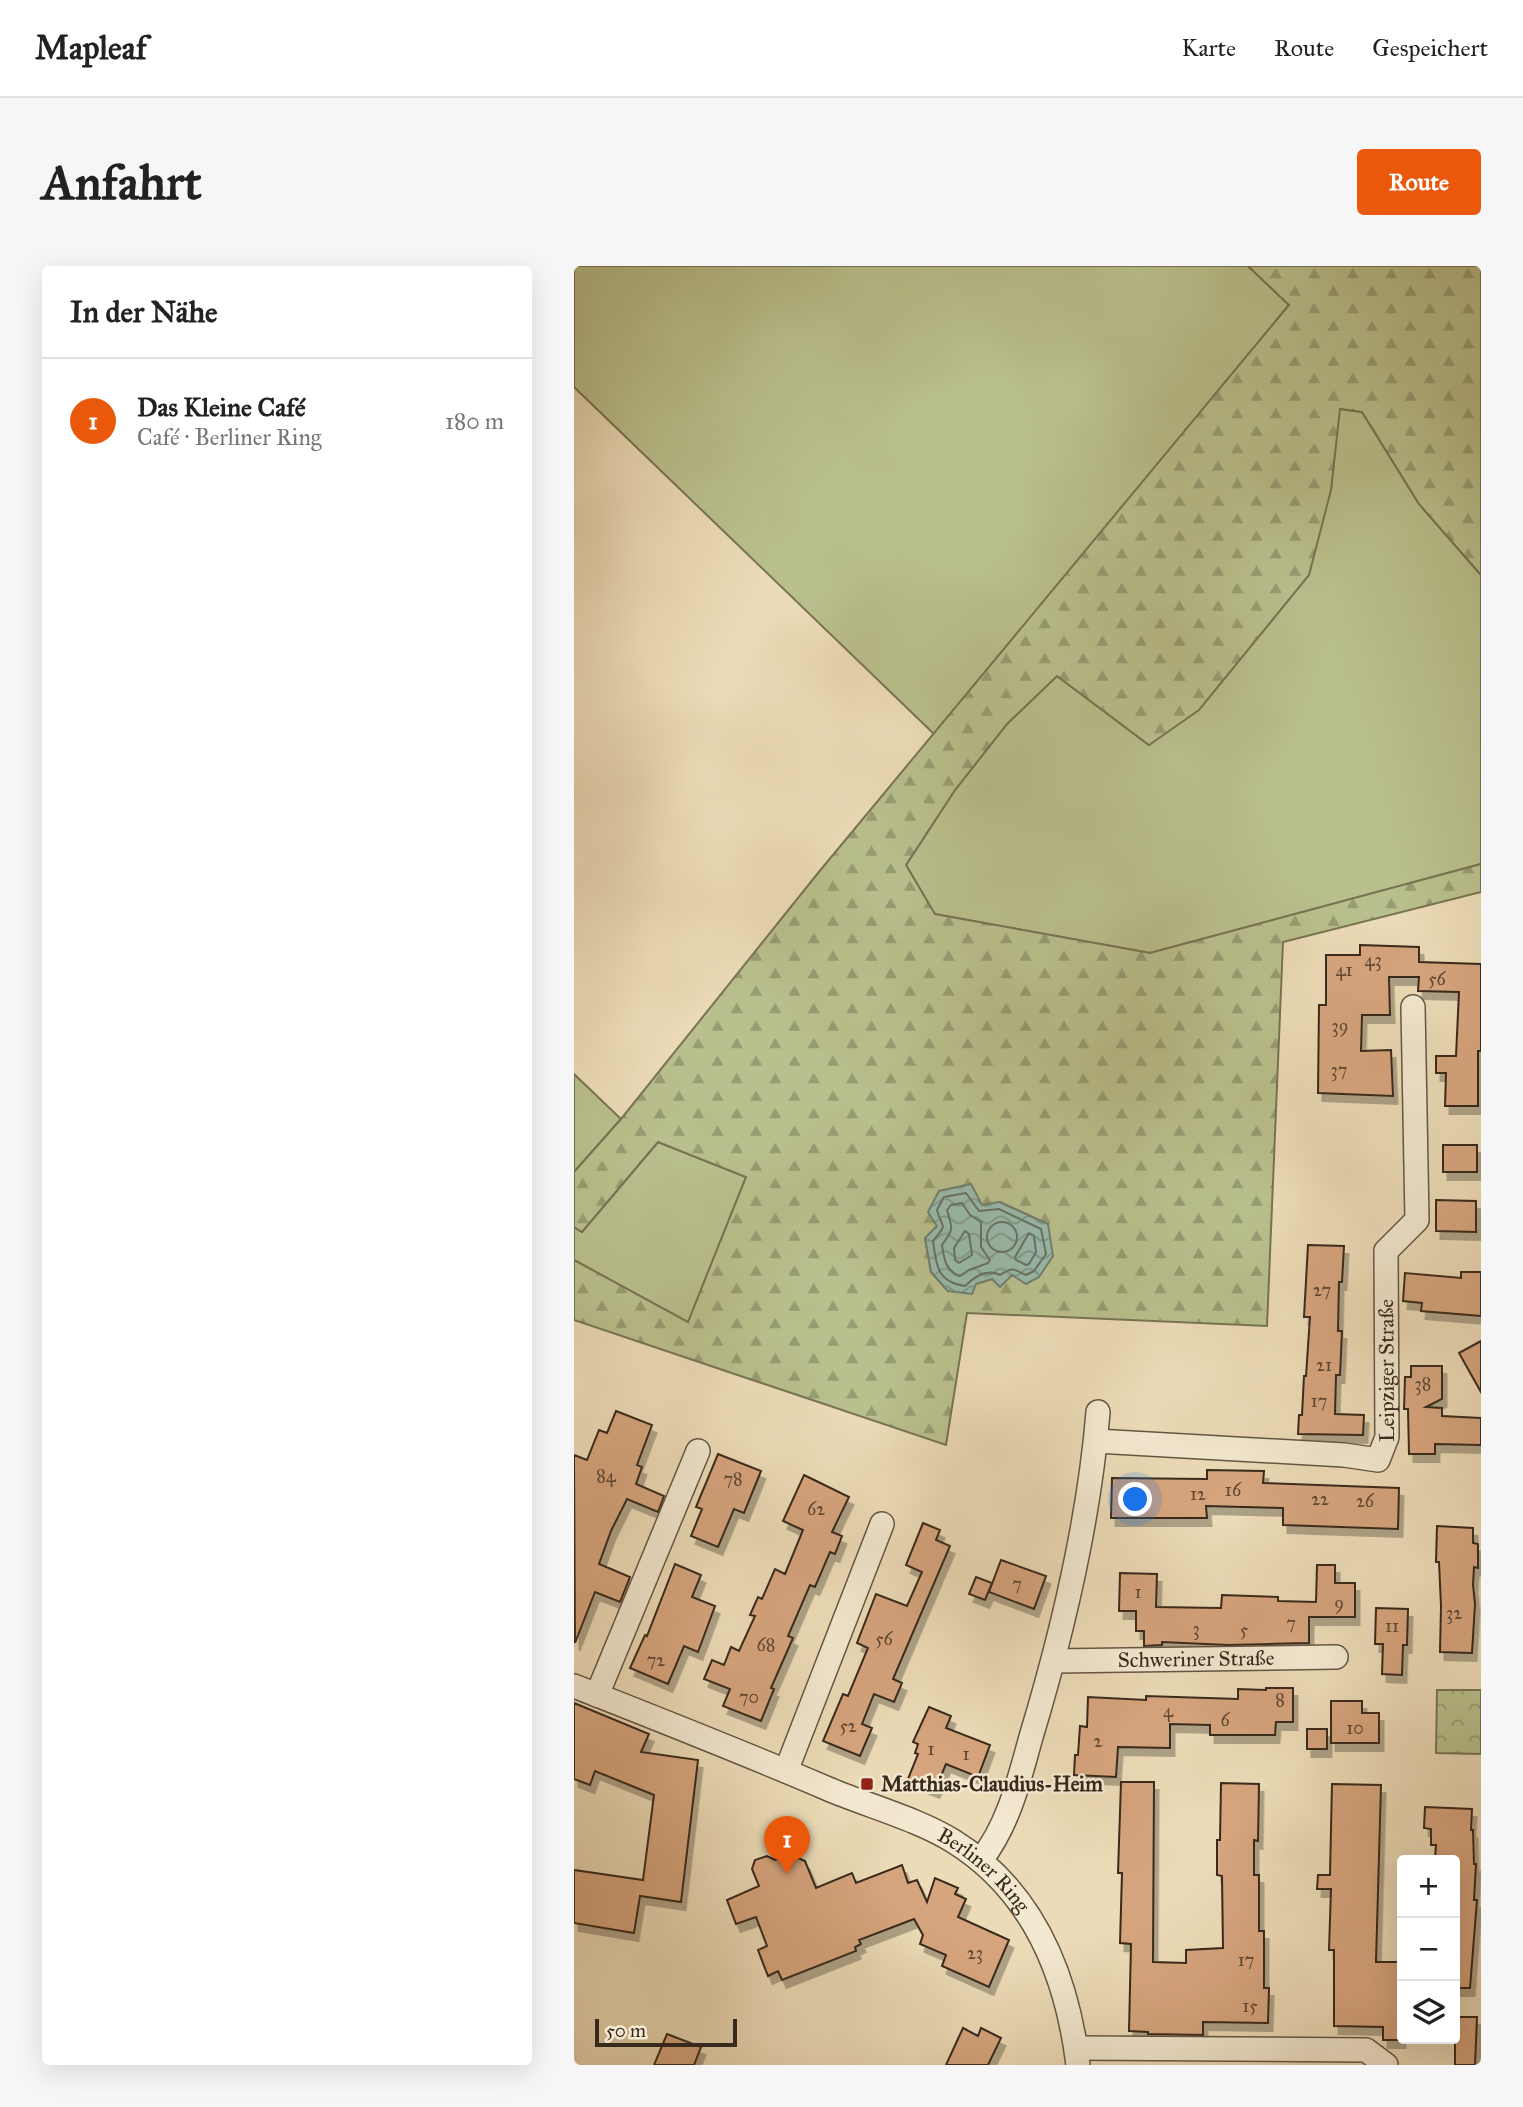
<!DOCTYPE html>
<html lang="de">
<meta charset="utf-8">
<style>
:root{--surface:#fff;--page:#f6f6f6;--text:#222;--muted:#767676;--line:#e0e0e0;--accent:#ea580c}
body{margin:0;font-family:"IM FELL Great Primer",serif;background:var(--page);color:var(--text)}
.controls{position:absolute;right:21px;bottom:21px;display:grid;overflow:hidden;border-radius:7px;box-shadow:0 7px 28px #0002}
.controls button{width:63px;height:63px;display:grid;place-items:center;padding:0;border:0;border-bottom:2px solid var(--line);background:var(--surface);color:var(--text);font:35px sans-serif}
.scale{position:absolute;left:21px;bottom:18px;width:142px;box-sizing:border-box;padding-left:7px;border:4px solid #37291c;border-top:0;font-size:19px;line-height:24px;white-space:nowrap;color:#37291c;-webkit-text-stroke:5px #f3e8d0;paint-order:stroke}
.you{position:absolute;left:562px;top:1234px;width:24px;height:24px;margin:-18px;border:5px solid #fff;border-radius:50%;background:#1a73e8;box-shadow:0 0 0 10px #1a73e833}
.badge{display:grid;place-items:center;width:46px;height:46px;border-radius:50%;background:var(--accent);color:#fff;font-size:23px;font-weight:700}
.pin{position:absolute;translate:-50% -58px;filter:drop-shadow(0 2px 4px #0008)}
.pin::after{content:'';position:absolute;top:37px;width:24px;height:21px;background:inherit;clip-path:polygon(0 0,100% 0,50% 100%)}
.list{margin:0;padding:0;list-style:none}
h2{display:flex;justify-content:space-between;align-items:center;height:91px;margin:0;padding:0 28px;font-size:30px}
h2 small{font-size:23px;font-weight:400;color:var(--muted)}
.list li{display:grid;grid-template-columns:46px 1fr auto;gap:21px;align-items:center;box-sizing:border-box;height:126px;padding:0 28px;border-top:2px solid var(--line)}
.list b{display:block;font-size:26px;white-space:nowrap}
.list p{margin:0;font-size:23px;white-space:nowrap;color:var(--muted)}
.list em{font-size:23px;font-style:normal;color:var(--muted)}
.icon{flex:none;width:38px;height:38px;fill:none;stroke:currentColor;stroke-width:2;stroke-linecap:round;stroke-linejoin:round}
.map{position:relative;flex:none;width:907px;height:1799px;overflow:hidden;border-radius:7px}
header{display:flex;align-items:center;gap:42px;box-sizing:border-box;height:98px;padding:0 35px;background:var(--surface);border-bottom:2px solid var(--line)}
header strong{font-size:33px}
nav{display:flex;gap:38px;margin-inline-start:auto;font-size:24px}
.intro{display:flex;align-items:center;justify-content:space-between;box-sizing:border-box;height:168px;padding:0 42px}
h1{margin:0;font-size:49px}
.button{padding:18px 32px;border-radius:7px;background:var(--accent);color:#fff;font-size:24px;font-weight:700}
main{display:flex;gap:42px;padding:0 42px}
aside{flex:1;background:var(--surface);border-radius:7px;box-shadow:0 7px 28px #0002}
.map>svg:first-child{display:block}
</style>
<header>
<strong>Mapleaf</strong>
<nav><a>Karte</a><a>Route</a><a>Gespeichert</a></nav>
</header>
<div class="intro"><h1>Anfahrt</h1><a class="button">Route</a></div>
<main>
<aside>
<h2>In der Nähe<small></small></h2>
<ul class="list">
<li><span class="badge">1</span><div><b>Das Kleine Café</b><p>Café · Berliner Ring</p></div><em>180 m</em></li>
</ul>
</aside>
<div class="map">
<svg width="907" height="1799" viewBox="0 0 907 1799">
<defs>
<pattern id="forest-firs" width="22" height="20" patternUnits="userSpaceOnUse" patternTransform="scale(1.75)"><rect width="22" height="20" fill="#b9c08d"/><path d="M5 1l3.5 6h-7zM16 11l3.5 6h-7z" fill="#979c72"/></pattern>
<pattern id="park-crowns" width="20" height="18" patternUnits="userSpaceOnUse" patternTransform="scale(1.75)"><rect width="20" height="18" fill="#b9c08d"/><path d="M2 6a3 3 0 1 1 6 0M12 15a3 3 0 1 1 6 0" fill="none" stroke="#979c72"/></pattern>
<pattern id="water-waves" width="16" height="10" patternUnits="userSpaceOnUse" patternTransform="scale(1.75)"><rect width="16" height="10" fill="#99bbac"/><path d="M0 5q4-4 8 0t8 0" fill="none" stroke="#7e988b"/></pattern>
<filter id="shadow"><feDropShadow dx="4.5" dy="8" stdDeviation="0" flood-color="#0004"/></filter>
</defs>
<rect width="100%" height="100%" fill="#ecdbb7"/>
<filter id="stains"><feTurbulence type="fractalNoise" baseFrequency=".00286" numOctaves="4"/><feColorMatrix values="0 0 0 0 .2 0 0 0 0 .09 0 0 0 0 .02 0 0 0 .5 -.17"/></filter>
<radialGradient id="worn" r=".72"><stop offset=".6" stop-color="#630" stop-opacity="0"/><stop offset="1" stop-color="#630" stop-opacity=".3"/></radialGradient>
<path fill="#b9c08d" stroke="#787454" stroke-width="2" d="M0,0H674L715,39L360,468L0,121Z
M765,143L788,146L845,238L907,309V598L576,687L360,648L332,599L381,524L433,458L483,410L575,479L757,224Z
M0,808L47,853L0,906Z
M84,876L172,911L114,1057L0,994V961L8,966Z"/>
<path fill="url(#forest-firs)" stroke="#787454" stroke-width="2" fill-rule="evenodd" d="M674,0H907V309L845,238L788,146L766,143L757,224L735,309L625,444L575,479L483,410L433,458L381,524L332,599L361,648L576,687L907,598V626L709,676L693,1060L393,1047L372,1179L0,1054V994L114,1056L172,911L84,876L8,966L0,961V906L47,853L244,607L715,39ZM426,936L474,958L418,1013L374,1025L357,1006L351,972L363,960Z"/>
<path fill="url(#park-crowns)" stroke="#787454" stroke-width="2" d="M863,1424H907V1488L862,1487Z"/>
<path fill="url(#water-waves)" stroke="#728172" stroke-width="2" d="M397,918L408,939L425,936L474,958L479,990L465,1011L452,1018L438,1009L426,1021L418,1013L402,1018L398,1028L374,1025L357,1006L351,972L363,960L354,946L365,925Z"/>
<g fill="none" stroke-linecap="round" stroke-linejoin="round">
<path stroke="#687264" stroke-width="2" d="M392,927L405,945L425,943L467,963L472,988L460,1005L452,1009C438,1003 440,1000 426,1009C412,1002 400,1011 391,1020C363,1016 362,999 359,975C374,956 369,965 363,944L370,931Z
M388,937L396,949L407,956V981L416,994L414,997L395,1004L386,1010C371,1005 370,992 368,979C381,961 378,963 373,944L377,939Z
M413 971a15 15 0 1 1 30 0a15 15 0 1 1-30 0Z
M391,965L395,968L398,989L385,997L381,994L380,982Z
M455,967L460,970L462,986L455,998L452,999L442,994L441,991Z"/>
</g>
<path fill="#d6a47d" stroke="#37291c" stroke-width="2" filter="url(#shadow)" d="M786,679L845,681V696L907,698V785H904V840H871L872,807H862V790H882L885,726L844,725L845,711H815L816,749H788L787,785L817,784L819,830L744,827L745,739H752V689H786Z
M869,879H903V906H869Z
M862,934L902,935V966L862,965Z
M734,979L770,980L768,1016H765L764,1065H768L766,1109H762L761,1148L790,1149L789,1169L724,1168L725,1149H728L730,1110H732L736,1051H730Z
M887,1006H907V1050L847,1045L848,1037L829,1035L831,1007L887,1012Z
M907,1075V1126L885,1087Z
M837,1100H868V1133L852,1141L868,1142V1150L907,1152V1179L861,1178V1188H835L834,1143H830L831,1111H837Z
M42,1145L78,1159L63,1199L68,1201L62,1218L90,1230L84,1246L53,1233L37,1265L25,1298L56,1311L46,1336L21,1326L1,1377L0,1189L13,1194L25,1164L33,1167Z
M144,1188L187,1205L170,1247L160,1243L144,1281L117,1270L128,1243L122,1241Z
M633,1204L690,1205L689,1217L825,1222L824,1263L709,1259V1242L632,1240L633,1252H537L538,1212L633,1213Z
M230,1209L275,1231L258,1266L268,1270L261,1288L256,1286L241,1321L236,1319L214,1370L219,1372L197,1422L200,1423L187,1455L149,1440L156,1423L130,1413L138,1394L150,1399L157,1381L165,1385L181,1350L176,1349L184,1331L188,1333L201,1303L211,1308L229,1264L209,1255Z
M349,1257L366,1264L362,1274L376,1280L319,1413L328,1417L320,1436L300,1428L288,1458L298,1462L286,1490L249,1475L269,1428L274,1430L294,1382L283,1377L302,1328L333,1340L348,1306L332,1299Z
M863,1260L899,1262V1277L904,1278V1302L900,1301L899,1319L901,1338L898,1387L866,1386L867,1340L865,1296H862Z
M427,1294L472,1310L460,1343L415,1326Z
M101,1298L127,1309L118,1331L141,1340L124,1386L110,1380L94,1418L56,1402L71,1369L73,1370Z
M743,1299H761V1317H781V1351H735V1377L654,1379L588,1376V1379L570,1380V1365H562V1345H545L546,1307L583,1308L582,1341L647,1342L648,1329L704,1331V1335L742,1336Z
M402,1311L418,1317L411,1334L395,1328Z
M802,1342L834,1343L833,1379H829L828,1409L808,1408L809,1378H801Z
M692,1422H719V1456H702L701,1469H636V1459L596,1458V1482L544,1481L542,1511L500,1509L501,1489H504L506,1460L513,1461L514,1431L572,1434V1430L664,1433V1423L692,1424Z
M757,1435H788V1447H805V1477H757Z
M0,1437L75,1468L67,1486L124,1494L107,1636L66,1630L60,1667L0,1657V1604L69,1614L80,1529L21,1505L16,1519L0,1513Z
M355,1441L377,1450L372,1462L416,1479L404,1511L372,1498L361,1524L334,1513L344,1488L341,1487L344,1478L339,1476Z
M733,1463H753V1483H733Z
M547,1516H580L579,1696L612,1697V1684L649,1682L648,1610L643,1609V1574H646L647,1517L685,1518L684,1575L680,1574V1609H685V1665H690V1722H695L694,1757L629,1756V1769L574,1768V1766L555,1765L557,1678L546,1677L548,1607H544Z
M758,1518L807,1519L802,1696H827V1774H809V1761L760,1760V1684H755L757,1623H743L744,1609H756Z
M851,1541L898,1543L897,1564H899L900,1598H902L900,1634H903L896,1722H881V1594H861L862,1579H857V1563L850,1562Z
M215,1588L231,1595L242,1622L278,1607L282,1617L328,1599L334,1617L343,1614L353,1636L361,1612L384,1622L381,1628L392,1633L384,1651L435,1674L415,1721L368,1700L372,1689L346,1678L349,1669L340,1653L285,1674L287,1678L281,1681L282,1685L208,1714L204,1705L194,1710L184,1684L193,1680L182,1651L162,1658L153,1634L185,1620L178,1603L181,1594L193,1590L201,1594Z
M881,1751H903L901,1799H881Z
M389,1762L404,1770L407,1762L427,1772L414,1799H372Z
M93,1768L127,1781L120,1799H80Z"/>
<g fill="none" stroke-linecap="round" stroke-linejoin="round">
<defs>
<g id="street">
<path id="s1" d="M522,1175L770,1189L804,1194L813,1171L812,985L843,954L839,741"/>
<path id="s2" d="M480,1395L762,1391"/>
<path id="s3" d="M0,1420C84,1453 168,1486 252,1522C291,1539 344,1553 379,1575C460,1625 493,1709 504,1799"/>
<path d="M23,1429L124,1185"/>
<path d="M212,1505L308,1258"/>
<path d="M407,1594C435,1558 445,1514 457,1471C489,1365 515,1256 524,1146"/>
<path d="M502,1782L792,1784L812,1799"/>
</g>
</defs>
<use href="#street" stroke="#645643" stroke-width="26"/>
<use href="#street" stroke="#f3e8d0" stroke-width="23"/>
</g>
<rect fill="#8f2418" stroke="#f3e8d0" stroke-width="2.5" x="286" y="1511" width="14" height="14" rx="3.5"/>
<g text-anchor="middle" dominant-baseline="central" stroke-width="5" stroke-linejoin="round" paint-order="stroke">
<g font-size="18" fill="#5f4834">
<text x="799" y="694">43</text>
<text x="770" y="704">41</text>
<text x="863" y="713">56</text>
<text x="766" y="760">39</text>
<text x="765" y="804">37</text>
<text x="748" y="1024">27</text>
<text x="750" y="1099">21</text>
<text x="849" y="1118">38</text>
<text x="745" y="1135">17</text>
<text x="32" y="1210">84</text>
<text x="159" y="1213">78</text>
<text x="659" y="1224">16</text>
<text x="624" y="1228">12</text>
<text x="746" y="1233">22</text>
<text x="791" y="1235">26</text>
<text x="242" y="1243">62</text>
<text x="443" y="1318">7</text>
<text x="564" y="1326">1</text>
<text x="765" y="1337">9</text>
<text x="880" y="1347">32</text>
<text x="717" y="1357">7</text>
<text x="818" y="1360">11</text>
<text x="622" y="1363">3</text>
<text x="670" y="1364">5</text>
<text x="310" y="1373">56</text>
<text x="192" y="1379">68</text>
<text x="82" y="1394">72</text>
<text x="175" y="1431">70</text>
<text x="706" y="1434">8</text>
<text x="594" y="1445">4</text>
<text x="651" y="1454">6</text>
<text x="274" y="1460">52</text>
<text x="781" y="1462">10</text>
<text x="524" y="1475">2</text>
<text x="357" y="1483">1</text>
<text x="392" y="1488">1</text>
<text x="401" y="1687">23</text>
<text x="672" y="1694">17</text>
<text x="676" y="1740">15</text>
</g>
<g font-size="21" fill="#37291c" stroke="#f3e8d0">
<text stroke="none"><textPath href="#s1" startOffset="374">Leipziger Straße</textPath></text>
<text stroke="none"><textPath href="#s2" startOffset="142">Schweriner Straße</textPath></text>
<text stroke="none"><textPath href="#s3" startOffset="452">Berliner Ring</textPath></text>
</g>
<g font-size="21" font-weight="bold" fill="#37291c" stroke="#f3e8d0" text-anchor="start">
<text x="307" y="1518">Matthias-Claudius-Heim</text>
</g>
</g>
<rect width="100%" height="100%" filter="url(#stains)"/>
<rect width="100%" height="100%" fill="url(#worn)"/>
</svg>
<div class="controls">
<button>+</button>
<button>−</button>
<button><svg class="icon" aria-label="layers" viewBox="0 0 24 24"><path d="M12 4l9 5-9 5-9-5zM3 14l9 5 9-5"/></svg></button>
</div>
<div class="scale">50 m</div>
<div class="you"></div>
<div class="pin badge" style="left:213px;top:1608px">1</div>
</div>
</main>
